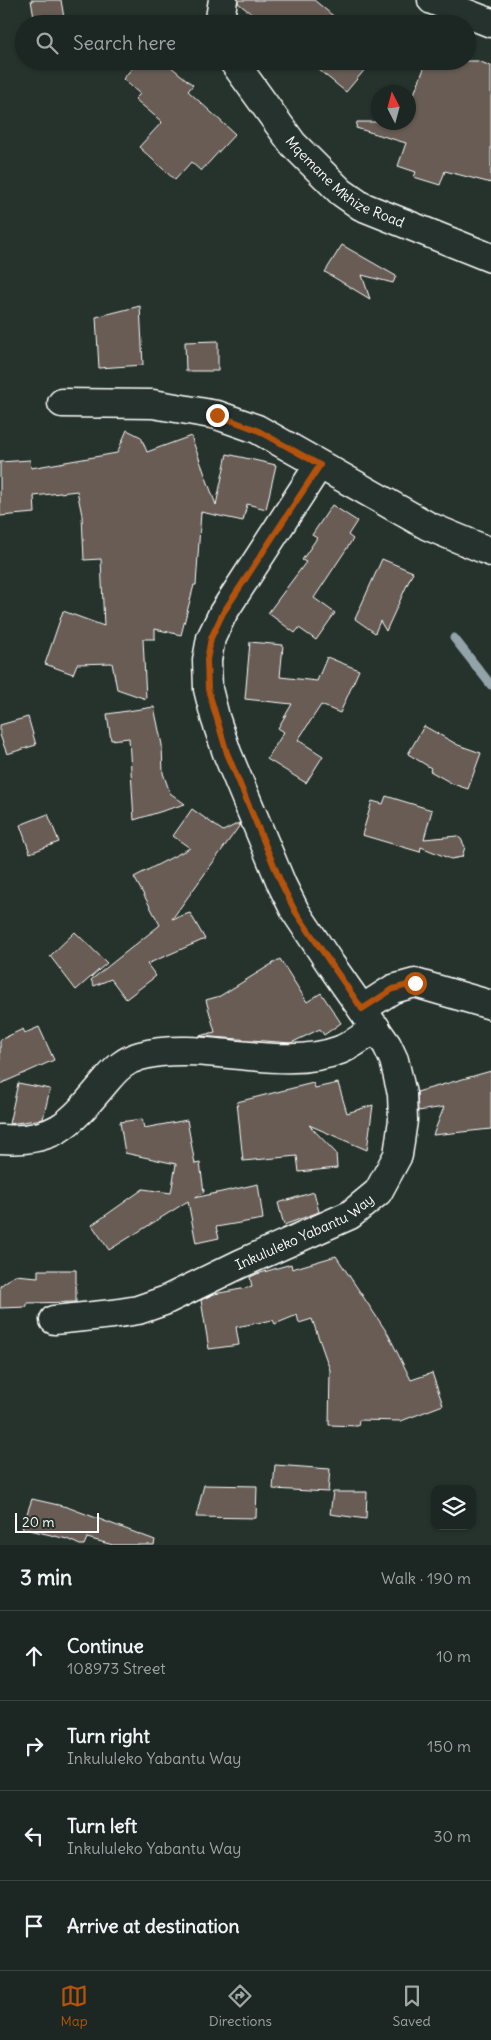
<!DOCTYPE html>
<meta charset="utf-8">
<style>
:root{--surface:#1c2622;--page:#29322f;--text:#f1f3f6;--muted:#a0a5a5;--line:#3a4340;--accent:#b45309}
body{margin:0;font-family:Delius,sans-serif;background:var(--page);color:var(--text)}
.controls{position:absolute;right:15px;bottom:15px;display:grid;overflow:hidden;border-radius:10px;box-shadow:0 1px 4px #0004}
.controls button{width:45px;height:45px;display:grid;place-items:center;padding:0;border:0;border-bottom:1px solid var(--line);background:var(--surface);color:var(--text);font:25px sans-serif}
.compass{position:absolute;left:371px;top:85px;width:45px;height:45px;border-radius:50%;background:var(--surface);box-shadow:0 1px 4px #0004;rotate:354deg}
.scale{position:absolute;left:15px;bottom:12px;width:84px;box-sizing:border-box;padding-left:5px;border:2px solid #fff;border-top:0;font-size:14px;line-height:18px;white-space:nowrap;color:#fff;-webkit-text-stroke:4px #26332d;paint-order:stroke}
.stop{position:absolute;width:15px;height:15px;margin:-11px;border:4px solid #b45309;border-radius:50%;background:#fff}
.stop.end{background:#b45309;border-color:#fff;box-shadow:0 1px 5px #0008}
.list{margin:0;padding:0;list-style:none}
h2{display:flex;justify-content:space-between;align-items:center;height:65px;margin:0;padding:0 20px;font-size:21px}
h2 small{font-size:16px;font-weight:400;color:var(--muted)}
.list li{display:grid;grid-template-columns:32px 1fr auto;gap:15px;align-items:center;box-sizing:border-box;height:90px;padding:0 20px;border-top:1px solid var(--line)}
.list b{display:block;font-size:19px;white-space:nowrap}
.list p{margin:0;font-size:16px;white-space:nowrap;color:var(--muted)}
.list em{font-size:16px;font-style:normal;color:var(--muted)}
.icon{flex:none;width:28px;height:28px;fill:none;stroke:currentColor;stroke-width:2;stroke-linecap:round;stroke-linejoin:round}
.map{position:relative;flex:none;width:491px;height:1545px;overflow:hidden}
.search{position:absolute;background:var(--surface);box-shadow:0 1px 4px #0004;left:15px;right:15px;top:15px;height:55px;display:flex;align-items:center;gap:12px;box-sizing:border-box;padding:0 18px;border-radius:28px;color:var(--muted);font-size:19px}
.sheet{height:425px;background:var(--surface)}
nav{display:flex;justify-content:space-around;align-items:center;box-sizing:border-box;height:70px;border-top:1px solid var(--line);background:var(--surface);font-size:14px;color:var(--muted)}
nav a{display:grid;justify-items:center;gap:2px}
nav .on{color:var(--accent)}
.map>svg:first-child{display:block}
</style>
<div class="map">
<svg width="491" height="1545" viewBox="0 0 491 1545">
<rect width="100%" height="100%" fill="#26332d"/>
<filter id="ink" filterUnits="userSpaceOnUse"><feTurbulence type="fractalNoise" baseFrequency=".02" numOctaves="2"/><feDisplacementMap in="SourceGraphic" scale="10" xChannelSelector="R" yChannelSelector="G"/><feConvolveMatrix kernelMatrix="1 2 1 2 8 2 1 2 1" color-interpolation-filters="sRGB"/></filter>
<g filter="url(#ink)">
<g fill="none" stroke-linecap="round" stroke-linejoin="round">
<path stroke="#93a3aa" stroke-width="9" d="M454,638L491,685"/>
</g>
<path fill="#675b54" stroke="#fff" d="M31,0H61L65,24H35Z
M238,0H314L343,24H264L238,3Z
M138,61H164L193,85L188,91L235,134L201,171L191,162L175,180L139,147L162,122L135,99L140,94L123,79Z
M308,61H372L346,92Z
M427,61H478L491,66V183L445,171L440,185L414,177L416,172L398,166L406,143L356,128L357,122H408V109Z
M342,245L396,276L393,283L362,275L370,299L325,272Z
M140,306L143,365L99,368L96,317Z
M218,341V371H186L185,342Z
M127,430L141,437L147,452L191,436L216,505L227,454L276,465L266,509L247,504L243,521L201,512L196,585H194L181,635L155,629V639H143L146,699L117,689L112,663L77,664L73,674L45,664L63,611L104,626L101,559L84,560L82,515L77,491L34,496L35,513L0,516V462L30,460L31,468L117,453Z
M332,505L357,521L348,535L353,539L314,598L335,613L316,640L299,628L295,633L268,613L306,562L302,560L317,538L312,535Z
M382,559L413,572L386,631L380,621L375,633L355,619Z
M250,642L283,645L280,677L317,681L327,657L359,670L340,713L321,705L298,740L323,756L306,783L267,759L284,732L278,728L292,704L245,699Z
M154,707L162,745L163,773L170,793L185,804L134,820L129,738L111,740L107,714Z
M28,717L36,745L7,754L0,735V725Z
M424,726L458,745L481,753L468,789L453,784L430,771L431,768L408,754Z
M386,796L432,810L424,839L457,836L461,839L465,847L462,857L451,859L421,847L420,852L362,835L372,801L383,804Z
M192,809L223,831L239,823L240,825L172,919L190,913L205,939L147,964L156,976L126,999L111,979L94,986L91,980L160,925L134,877L190,848L173,836Z
M48,814L59,842L30,853L20,825Z
M75,932L107,963L76,990L50,956Z
M280,959L307,1002L321,993L341,1023L324,1035L320,1029L291,1043L199,1036L215,1032L206,1000L220,996Z
M39,1027L54,1060L0,1084V1040L23,1029L25,1033Z
M491,1071V1129L433,1135L444,1107L418,1111L417,1092Z
M18,1083L50,1089L43,1119L9,1124Z
M313,1083L315,1088L338,1083L347,1113L373,1105L367,1150L309,1125L336,1153L337,1168L299,1172L297,1156L243,1161L237,1102Z
M142,1119L144,1128L187,1120L195,1164L200,1163L204,1192L194,1198L258,1184L263,1219L216,1227L219,1238L196,1243L188,1201L109,1250L92,1225L143,1189L171,1193L176,1164L125,1153L120,1122Z
M314,1192L319,1212L284,1225L278,1203Z
M336,1256L388,1334L411,1380L432,1373L443,1405L401,1421L359,1420L358,1426L329,1425L330,1370L312,1319L299,1323L297,1315L275,1324L273,1320L236,1327L239,1345L209,1349L201,1300L214,1294L252,1287L250,1277L257,1274L291,1264L292,1269Z
M38,1270H76V1302L27,1303V1307L0,1308V1286L15,1275L38,1277Z
M275,1465L330,1469L328,1492L273,1489Z
M204,1485L257,1486L256,1518L196,1517Z
M333,1492H367L366,1519L330,1514Z
M32,1499L67,1507L155,1540L154,1545H113L87,1538L84,1545H80L67,1539L22,1528Z"/>
<g fill="none" stroke-linecap="round" stroke-linejoin="round">
<defs>
<g id="minor">
<path d="M432,0L491,23"/>
<path d="M219,24L223,0"/>
<path id="s1" d="M233,61L293,144L341,192L361,206L491,258"/>
<path d="M62,403L153,404L217,415L257,429L428,526L491,552"/>
<path d="M362,1009L393,989L415,983L491,1005"/>
<path d="M0,1139C58,1143 72,1121 107,1080C116,1069 125,1060 140,1056C202,1039 279,1073 340,1050C353,1045 365,1035 376,1028"/>
<path id="s2" d="M54,1320L113,1314L138,1310L164,1301L240,1264L350,1215L378,1192L398,1155L403,1120L402,1094L394,1060L387,1045L331,965L295,911L282,885L227,753L215,717L208,689L207,660L211,638L223,613L319,465"/>
</g>
</defs>
<use href="#minor" stroke="#fff" stroke-width="31"/>
<use href="#minor" stroke="#26332d" stroke-width="28"/>
</g>
</g>
<g fill="none" stroke-linecap="round" stroke-linejoin="round" filter="url(#ink)">
<path stroke="#b45309" stroke-width="6" d="M217,415L257,430L320,465L223,613L211,638L207,660L208,689L227,753L282,885L295,911L362,1009L393,989L415,983"/>
</g>
<g text-anchor="middle" dominant-baseline="central" stroke-width="4" stroke-linejoin="round" paint-order="stroke">
<g font-size="14" fill="#fff" stroke="#26332d">
<text stroke="none"><textPath href="#s1" startOffset="168">Mqemane Mkhize Road</textPath></text>
<text stroke="none"><textPath href="#s2" startOffset="269">Inkululeko Yabantu Way</textPath></text>
</g>
</g>
</svg>
<div class="controls">
<button><svg class="icon" aria-label="layers" viewBox="0 0 24 24"><path d="M12 4l9 5-9 5-9-5zM3 14l9 5 9-5"/></svg></button>
</div>
<svg class="compass" viewBox="-18 -18 36 36"><path d="M0-13l5 13h-10z" fill="#e53935"/><path d="M0 13l5-13h-10z" fill="#a0a5a5"/></svg>
<div class="scale">20 m</div>
<div class="stop" style="left:415px;top:983px"></div>
<div class="stop end" style="left:217px;top:415px"></div>
<div class="search"><svg class="icon" aria-label="search" viewBox="0 0 24 24"><circle cx="10" cy="10" r="6"/><path d="M15 15l6 6"/></svg>Search here</div>
</div>
<section class="sheet">
<h2>3 min<small>Walk · 190 m</small></h2>
<ul class="list">
<li><svg class="icon" aria-label="ahead" viewBox="0 0 24 24"><path d="M12 20V5M6 11l6-6 6 6"/></svg><div><b>Continue</b><p>108973 Street</p></div><em>10 m</em></li>
<li><svg class="icon" aria-label="right" viewBox="0 0 24 24"><path d="M7 20v-9h11M14 6l5 5-5 5"/></svg><div><b>Turn right</b><p>Inkululeko Yabantu Way</p></div><em>150 m</em></li>
<li><svg class="icon" aria-label="left" viewBox="0 0 24 24"><path d="M17 20v-9H6M10 6l-5 5 5 5"/></svg><div><b>Turn left</b><p>Inkululeko Yabantu Way</p></div><em>30 m</em></li>
<li><svg class="icon" aria-label="arrive" viewBox="0 0 24 24"><path d="M6 21V4h12l-3 4 3 4H6"/></svg><div><b>Arrive at destination</b></div></li>
</ul>
</section>
<nav>
<a class="on"><svg class="icon" aria-label="map" viewBox="0 0 24 24"><path d="M3 6l6-2 6 2 6-2v14l-6 2-6-2-6 2zM9 4v14M15 6v14"/></svg>Map</a>
<a><svg class="icon" aria-label="directions" viewBox="0 0 24 24"><path d="M12 3l9 9-9 9-9-9zM9 14v-3h6M13 9l2 2-2 2"/></svg>Directions</a>
<a><svg class="icon" aria-label="saved" viewBox="0 0 24 24"><path d="M7 4h10v16l-5-4-5 4z"/></svg>Saved</a>
</nav>
